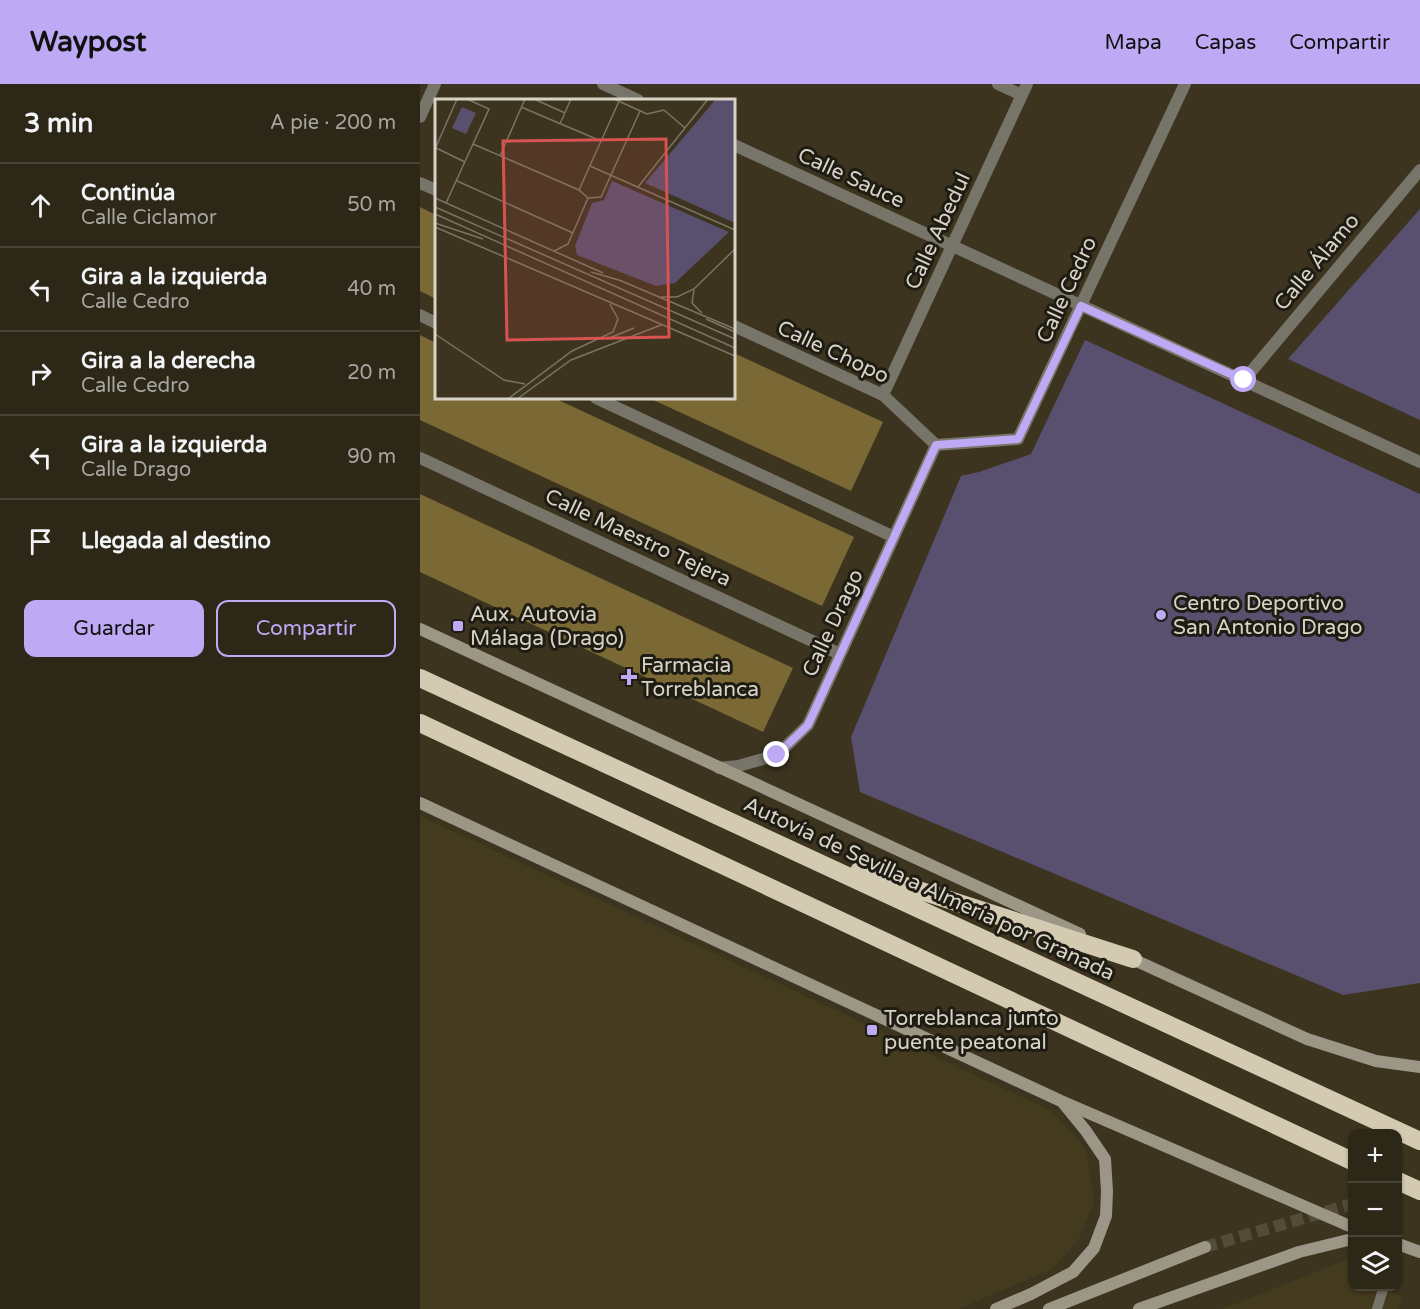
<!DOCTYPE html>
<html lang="es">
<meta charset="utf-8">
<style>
:root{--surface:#2d2717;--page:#352f20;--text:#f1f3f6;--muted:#a7a5a1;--line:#484436;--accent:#bea9f4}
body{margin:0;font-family:"Varela Round",sans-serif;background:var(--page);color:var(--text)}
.controls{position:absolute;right:18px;bottom:18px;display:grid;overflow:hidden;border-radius:12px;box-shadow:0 2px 4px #0004}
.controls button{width:54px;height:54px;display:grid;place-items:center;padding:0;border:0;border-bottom:2px solid var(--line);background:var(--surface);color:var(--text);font:30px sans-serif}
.stop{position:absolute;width:18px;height:18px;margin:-14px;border:4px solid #bea9f4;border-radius:50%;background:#fff}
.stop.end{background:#bea9f4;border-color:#fff;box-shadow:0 2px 6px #0008}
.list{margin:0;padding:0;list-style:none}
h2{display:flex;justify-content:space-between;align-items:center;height:78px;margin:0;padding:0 24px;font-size:26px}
h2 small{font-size:20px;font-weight:400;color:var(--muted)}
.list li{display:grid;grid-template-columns:39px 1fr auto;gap:18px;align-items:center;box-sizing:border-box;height:84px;padding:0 24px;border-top:2px solid var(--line)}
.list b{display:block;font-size:22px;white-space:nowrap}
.list p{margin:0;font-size:20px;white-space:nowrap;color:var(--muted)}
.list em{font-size:20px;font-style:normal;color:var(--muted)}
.actions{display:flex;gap:12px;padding:18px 24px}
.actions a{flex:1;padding:14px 0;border:2px solid var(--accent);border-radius:12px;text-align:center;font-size:21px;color:var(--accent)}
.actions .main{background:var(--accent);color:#111}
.icon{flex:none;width:33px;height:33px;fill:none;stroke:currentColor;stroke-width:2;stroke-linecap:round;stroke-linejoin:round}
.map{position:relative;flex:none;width:1000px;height:1225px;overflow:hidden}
header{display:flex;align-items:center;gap:36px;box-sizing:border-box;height:84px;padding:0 30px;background:var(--accent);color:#111}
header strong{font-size:28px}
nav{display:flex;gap:33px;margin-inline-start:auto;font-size:21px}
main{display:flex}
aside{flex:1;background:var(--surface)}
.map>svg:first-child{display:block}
</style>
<header>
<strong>Waypost</strong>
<nav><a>Mapa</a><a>Capas</a><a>Compartir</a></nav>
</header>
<main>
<aside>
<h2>3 min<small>A pie · 200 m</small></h2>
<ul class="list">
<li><svg class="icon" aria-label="ahead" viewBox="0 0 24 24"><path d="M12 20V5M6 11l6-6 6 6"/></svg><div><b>Continúa</b><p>Calle Ciclamor</p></div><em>50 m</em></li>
<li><svg class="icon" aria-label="left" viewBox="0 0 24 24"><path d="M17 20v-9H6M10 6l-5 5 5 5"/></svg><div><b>Gira a la izquierda</b><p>Calle Cedro</p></div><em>40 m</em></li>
<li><svg class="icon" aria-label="right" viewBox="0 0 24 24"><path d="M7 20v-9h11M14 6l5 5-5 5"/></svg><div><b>Gira a la derecha</b><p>Calle Cedro</p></div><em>20 m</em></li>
<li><svg class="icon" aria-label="left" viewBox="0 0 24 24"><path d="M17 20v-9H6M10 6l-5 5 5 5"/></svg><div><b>Gira a la izquierda</b><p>Calle Drago</p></div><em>90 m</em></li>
<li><svg class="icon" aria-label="arrive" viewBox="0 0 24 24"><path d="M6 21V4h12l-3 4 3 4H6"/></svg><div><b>Llegada al destino</b></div></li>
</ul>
<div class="actions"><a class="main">Guardar</a><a>Compartir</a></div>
</aside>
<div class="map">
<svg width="1000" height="1225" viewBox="0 0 1000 1225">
<rect width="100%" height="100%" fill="#3c341f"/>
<path fill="#443a1e" d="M0,732L632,1027L666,1065L674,1119L658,1157L632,1185L539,1225H0Z
M928,1175L932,1178V1202L966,1203L982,1214L979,1225H802Z"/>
<path fill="#58506e" d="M1000,125V336L868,275Z
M665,256L1000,410V899L923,911L440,708L431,653L541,392L559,388L611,370Z"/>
<path fill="#7b6935" d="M0,123L16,131V215L0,207Z
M0,251L16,259V314H134L434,453L402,522L0,336Z
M314,269L463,338L431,407L229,314H314Z
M0,410L373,584L343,648L0,488Z"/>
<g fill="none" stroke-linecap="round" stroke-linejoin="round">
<path stroke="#534c38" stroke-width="12" stroke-dasharray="12 6" stroke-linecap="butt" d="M785,1163L932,1120"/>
<path stroke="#777469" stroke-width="10" d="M957,1225L964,1202"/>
<path stroke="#777469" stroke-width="12" d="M183,0L218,16
M578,0L602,11
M0,33L15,0
M314,61L1000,378
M0,99L16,106
M0,231L16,239
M314,242L463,311L516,361
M824,296L1000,86
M463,311L607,0
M176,314L474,453
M516,361L598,355L765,0
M0,374L420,570
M299,684L318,682L357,671L388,641L516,361"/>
<path stroke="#9c9686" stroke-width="12" d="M0,545L660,850
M0,719L641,1017L932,1143
M708,873L887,955L956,977L1000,983
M978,1160L1000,1168
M576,1225L611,1210L653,1188L674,1164L686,1132L687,1107L685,1075L666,1047L644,1020
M629,1225L785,1163
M719,1225L879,1168L932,1155"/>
<path stroke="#d3cab1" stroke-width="18" d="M0,594L1000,1057
M0,639L932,1077
M439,787L713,875
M978,1097L1000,1107"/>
</g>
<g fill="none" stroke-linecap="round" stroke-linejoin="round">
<path stroke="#bea9f4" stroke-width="8" d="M357,671L388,641L516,361L598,355L661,222L824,296"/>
</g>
<g fill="#bea9f4" stroke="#1f1c13" stroke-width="2">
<circle cx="741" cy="531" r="6"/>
<rect x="32" y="536" width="12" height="12" rx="3"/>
<path d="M206 584h6v6h6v6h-6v6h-6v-6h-6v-6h6z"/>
<rect x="446" y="940" width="12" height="12" rx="3"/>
</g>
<g text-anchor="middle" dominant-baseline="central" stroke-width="6" stroke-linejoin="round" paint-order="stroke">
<g font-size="21" fill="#d8d3c7" stroke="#1f1c13">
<text transform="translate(431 94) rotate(25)">Calle Sauce</text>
<text transform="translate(518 147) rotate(-65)">Calle Abedul</text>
<text transform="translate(897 178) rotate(-50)">Calle Álamo</text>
<text transform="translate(647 206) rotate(-65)">Calle Cedro</text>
<text transform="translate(413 268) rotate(25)">Calle Chopo</text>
<text transform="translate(218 454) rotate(25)">Calle Maestro Tejera</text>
<text transform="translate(413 539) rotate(-65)">Calle Drago</text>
<text transform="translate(509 805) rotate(25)">Autovía de Sevilla a Almería por Granada</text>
</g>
<g font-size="21" fill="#d8d3c7" stroke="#1f1c13" text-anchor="start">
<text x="753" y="519">Centro Deportivo<tspan x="753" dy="24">San Antonio Drago</tspan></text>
<text x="50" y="530">Aux. Autovia<tspan x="50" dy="24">Málaga (Drago)</tspan></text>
<text x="221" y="581">Farmacia<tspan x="221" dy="24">Torreblanca</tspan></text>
<text x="464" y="934">Torreblanca junto<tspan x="464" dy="24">puente peatonal</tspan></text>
</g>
</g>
<g transform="translate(15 15)">
<rect width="300" height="300" fill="#3c341f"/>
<path d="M281,0H300V124L210,84ZM27,8L41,14L31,35L17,29ZM177,82L294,133L240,184L221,187L142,156L140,147L157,104L169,101Z" fill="#58506e"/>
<path fill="none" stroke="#7a7462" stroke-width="1.5" d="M99,0L130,14M179,0L212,15L229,11M86,8L166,42M229,11L250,29M125,25L136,0M38,45L144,91L153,99M1,49L30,63M0,50L22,0M65,57L90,0M155,67L300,131M22,82L138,134M203,88L273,0M144,91L185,0M0,99L168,174M153,99L166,98L205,12M11,104L54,10L32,0M0,108L300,240M0,115L300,249M0,124L48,140M0,128L300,257M119,152L133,145L153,99M156,173L187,182M184,181L300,230M259,191L257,204L267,214M226,198H242L259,190L300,150M271,220L300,233M0,235L69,281L90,285M172,240L199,229M73,300L137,252L178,233L183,220L175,205M82,300L136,261L226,226"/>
<path fill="#d65350" fill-opacity="0.15" stroke="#d65350" stroke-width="3" d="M231,40L234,238L72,241L68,42Z"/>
<rect width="300" height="300" fill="none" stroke="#d8d3c7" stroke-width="3"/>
</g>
</svg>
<div class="controls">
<button>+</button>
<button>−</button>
<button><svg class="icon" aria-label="layers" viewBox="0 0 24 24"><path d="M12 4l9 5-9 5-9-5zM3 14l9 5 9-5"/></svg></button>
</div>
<div class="stop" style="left:824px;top:296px"></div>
<div class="stop end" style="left:357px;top:671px"></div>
</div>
</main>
